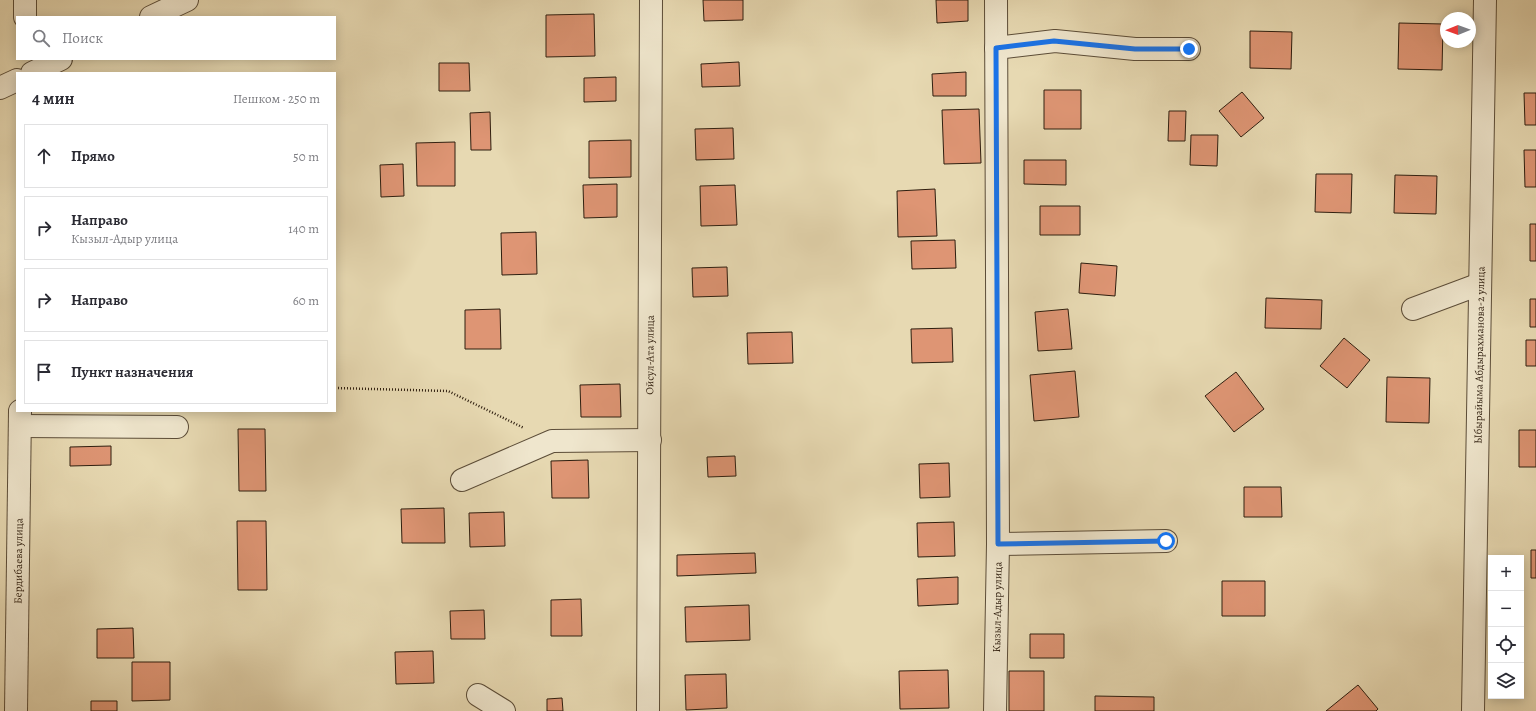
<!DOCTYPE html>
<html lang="ru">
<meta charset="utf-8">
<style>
:root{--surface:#fff;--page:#f7f7f7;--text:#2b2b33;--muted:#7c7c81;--line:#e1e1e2}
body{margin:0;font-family:Alegreya,serif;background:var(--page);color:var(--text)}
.controls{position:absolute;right:12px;bottom:12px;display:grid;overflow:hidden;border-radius:0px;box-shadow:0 2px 10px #0003}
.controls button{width:36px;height:36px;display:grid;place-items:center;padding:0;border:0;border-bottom:1px solid var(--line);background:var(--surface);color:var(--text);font:20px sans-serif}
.compass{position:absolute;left:1440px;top:12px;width:36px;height:36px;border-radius:50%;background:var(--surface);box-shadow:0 2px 10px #0003;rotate:269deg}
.stop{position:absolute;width:12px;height:12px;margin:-9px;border:3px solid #1a73e8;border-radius:50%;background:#fff}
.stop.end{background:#1a73e8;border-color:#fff;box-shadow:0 1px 4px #0008}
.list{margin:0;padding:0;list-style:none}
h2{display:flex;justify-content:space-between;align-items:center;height:52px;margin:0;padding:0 16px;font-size:17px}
h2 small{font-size:13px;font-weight:400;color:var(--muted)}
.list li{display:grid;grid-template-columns:26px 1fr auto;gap:12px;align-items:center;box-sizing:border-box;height:64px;margin:0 8px 8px;padding:0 8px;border:1px solid var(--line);border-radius:0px}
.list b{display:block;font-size:15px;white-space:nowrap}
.list p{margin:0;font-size:13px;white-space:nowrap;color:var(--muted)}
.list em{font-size:13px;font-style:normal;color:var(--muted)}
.icon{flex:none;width:22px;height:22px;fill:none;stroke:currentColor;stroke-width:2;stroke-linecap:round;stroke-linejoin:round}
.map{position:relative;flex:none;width:1536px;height:711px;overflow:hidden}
.search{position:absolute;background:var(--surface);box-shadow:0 2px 10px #0003;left:16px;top:16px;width:320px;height:44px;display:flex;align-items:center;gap:10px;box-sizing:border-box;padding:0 14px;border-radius:0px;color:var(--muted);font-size:15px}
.panel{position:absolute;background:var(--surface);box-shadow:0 2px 10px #0003;left:16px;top:72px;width:320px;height:340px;border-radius:0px}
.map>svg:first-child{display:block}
</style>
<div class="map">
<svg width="1536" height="711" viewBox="0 0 1536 711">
<rect width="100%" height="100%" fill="#e7d9b2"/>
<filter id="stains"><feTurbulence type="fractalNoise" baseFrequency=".005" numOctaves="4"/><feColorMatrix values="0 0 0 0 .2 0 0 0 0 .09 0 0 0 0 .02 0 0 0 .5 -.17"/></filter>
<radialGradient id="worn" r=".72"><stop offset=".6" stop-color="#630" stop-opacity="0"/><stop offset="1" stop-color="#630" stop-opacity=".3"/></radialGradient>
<path fill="#de9574" stroke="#2e1e0f" d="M703,0H743V20L704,21Z
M936,0H968V21L937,23Z
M594,14L595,56L546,57V15Z
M1399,23L1443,24L1442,70L1398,69Z
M1250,31L1292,32L1291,69L1250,68Z
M739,62L740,86L702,87L701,64Z
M439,63H469L470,91H439Z
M966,72V96H933L932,74Z
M616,77V101L584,102V78Z
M1044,90H1081V129H1044Z
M1242,92L1264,118L1241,137L1219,111Z
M1524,93H1536V125H1525Z
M979,109L981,163L944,164L942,110Z
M1169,111H1186L1185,141H1168Z
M490,112L491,150H471L470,113Z
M733,128L734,159L696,160L695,129Z
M1191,135H1218L1217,166L1190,165Z
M631,140V177L589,178V141Z
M455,142V186H417L416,143Z
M1524,150H1536V187H1525Z
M1024,160H1066V185L1024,184Z
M403,164L404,196L381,197L380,165Z
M1316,174H1352L1351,213L1315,212Z
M1395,175L1437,176L1436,214L1394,213Z
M617,184V217L584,218L583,185Z
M735,185L737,225L701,226L700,186Z
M935,189L937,236L898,237L897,191Z
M1040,206H1080V235H1040Z
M1530,224H1536V261H1530Z
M536,232L537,274L502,275L501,233Z
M955,240L956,268L912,269L911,241Z
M1081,263L1117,266L1115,296L1079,293Z
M727,267L728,296L693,297L692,268Z
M1266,298L1322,300L1321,329L1265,328Z
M1530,299H1536V327H1530Z
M500,309L501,349H465V310Z
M1068,309L1072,349L1038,351L1035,312Z
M952,328L953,362L912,363L911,329Z
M792,332L793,363L748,364L747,333Z
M1344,338L1370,360L1347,388L1320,366Z
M1526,340H1536V366H1526Z
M1075,371L1079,417L1034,421L1030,375Z
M1236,372L1264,409L1234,432L1205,396Z
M1387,377L1430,378L1429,423L1386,422Z
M620,384L621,417H581L580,385Z
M238,429H265L266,491H239Z
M1519,430H1536V467H1519Z
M111,446V465L70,466V447Z
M735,456L736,476L708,477L707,457Z
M588,460L589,498H552L551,461Z
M949,463L950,497L920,498L919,464Z
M1244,487H1281L1282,517H1244Z
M444,508L445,543H402L401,509Z
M504,512L505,546L470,547L469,513Z
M237,521H266L267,590H238Z
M954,522L955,556L918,557L917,523Z
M1531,550H1536V578H1531Z
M755,553L756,573L677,576V555Z
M958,577V604L918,606L917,579Z
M1222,581H1265V616H1222Z
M581,599L582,636H551V600Z
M749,605L750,640L686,642L685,607Z
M484,610L485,639H451L450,611Z
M133,628L134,658H97V629Z
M1030,634H1064V658H1030Z
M433,651L434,683L396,684L395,652Z
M132,662H170V700L132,701Z
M948,670L949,708L900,709L899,671Z
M1009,671H1044V711H1009Z
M726,674L727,708L686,710L685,675Z
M1358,685L1378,709L1376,711H1326Z
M1095,696L1154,697V711H1095Z
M562,698L563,711H547V699Z
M91,701H117V711H91Z"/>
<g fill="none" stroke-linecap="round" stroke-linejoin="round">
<defs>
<g id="minor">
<path d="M25,0V17"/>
<path d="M151,17L187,0"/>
<path d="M996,48L1055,41L1135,49H1189"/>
<path d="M32,73L61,59"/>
<path d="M0,88L17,80"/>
<path d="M1413,309L1480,284"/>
<path d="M20,426L177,427"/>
<path d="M462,480L552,441L650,440"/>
<path d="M998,544L1166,541"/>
<path d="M478,695L504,711"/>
<path id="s1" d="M16,711L20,411"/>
<path id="s2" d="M648,711L651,0"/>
<path id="s3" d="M995,711L998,544L996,0"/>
<path id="s4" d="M1473,711L1485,0"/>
</g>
</defs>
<use href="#minor" stroke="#5c4d38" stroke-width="24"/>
<path stroke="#2e1e0f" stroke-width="2.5" stroke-dasharray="1 2" stroke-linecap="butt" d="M335,388L448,391L524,428"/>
<use href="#minor" stroke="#efe6cd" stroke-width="22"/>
</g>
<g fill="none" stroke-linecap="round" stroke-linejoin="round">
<path stroke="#1a73e8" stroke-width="5" d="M1166,541L998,544L996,48L1054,41L1135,49H1189"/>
</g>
<g text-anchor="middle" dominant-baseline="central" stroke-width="3.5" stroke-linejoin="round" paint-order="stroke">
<g font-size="11" fill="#2e1e0f" stroke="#efe6cd">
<text stroke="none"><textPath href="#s4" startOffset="356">Ыбырайыма Абдырахманова-2 улица</textPath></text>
<text stroke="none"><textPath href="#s2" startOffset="356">Ойсул-Ата улица</textPath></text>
<text stroke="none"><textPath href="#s1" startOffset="150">Бердибаева улица</textPath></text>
<text stroke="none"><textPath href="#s3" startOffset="104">Кызыл-Адыр улица</textPath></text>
</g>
</g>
<rect width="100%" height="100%" filter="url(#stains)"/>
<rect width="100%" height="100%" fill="url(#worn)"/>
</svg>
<div class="controls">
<button>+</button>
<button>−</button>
<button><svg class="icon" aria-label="locate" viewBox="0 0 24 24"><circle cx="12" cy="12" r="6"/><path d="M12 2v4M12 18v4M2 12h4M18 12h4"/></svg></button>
<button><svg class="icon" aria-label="layers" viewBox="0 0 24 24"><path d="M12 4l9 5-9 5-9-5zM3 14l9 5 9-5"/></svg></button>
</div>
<svg class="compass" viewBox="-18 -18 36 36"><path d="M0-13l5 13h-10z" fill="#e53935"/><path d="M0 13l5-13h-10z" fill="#7c7c81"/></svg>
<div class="stop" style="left:1166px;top:541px"></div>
<div class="stop end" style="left:1189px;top:49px"></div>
<div class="search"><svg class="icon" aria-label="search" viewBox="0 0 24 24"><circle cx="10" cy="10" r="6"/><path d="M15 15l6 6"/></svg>Поиск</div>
<section class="panel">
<h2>4 мин<small>Пешком · 250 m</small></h2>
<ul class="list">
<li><svg class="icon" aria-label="ahead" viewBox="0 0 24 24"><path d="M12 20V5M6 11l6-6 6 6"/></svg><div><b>Прямо</b></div><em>50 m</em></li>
<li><svg class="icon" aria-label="right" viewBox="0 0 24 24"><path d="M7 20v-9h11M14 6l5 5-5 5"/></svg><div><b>Направо</b><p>Кызыл-Адыр улица</p></div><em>140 m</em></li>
<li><svg class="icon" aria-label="right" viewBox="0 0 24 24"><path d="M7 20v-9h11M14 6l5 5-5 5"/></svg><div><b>Направо</b></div><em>60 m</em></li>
<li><svg class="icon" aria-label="arrive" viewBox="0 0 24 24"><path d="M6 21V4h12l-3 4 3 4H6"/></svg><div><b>Пункт назначения</b></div></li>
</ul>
</section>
</div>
